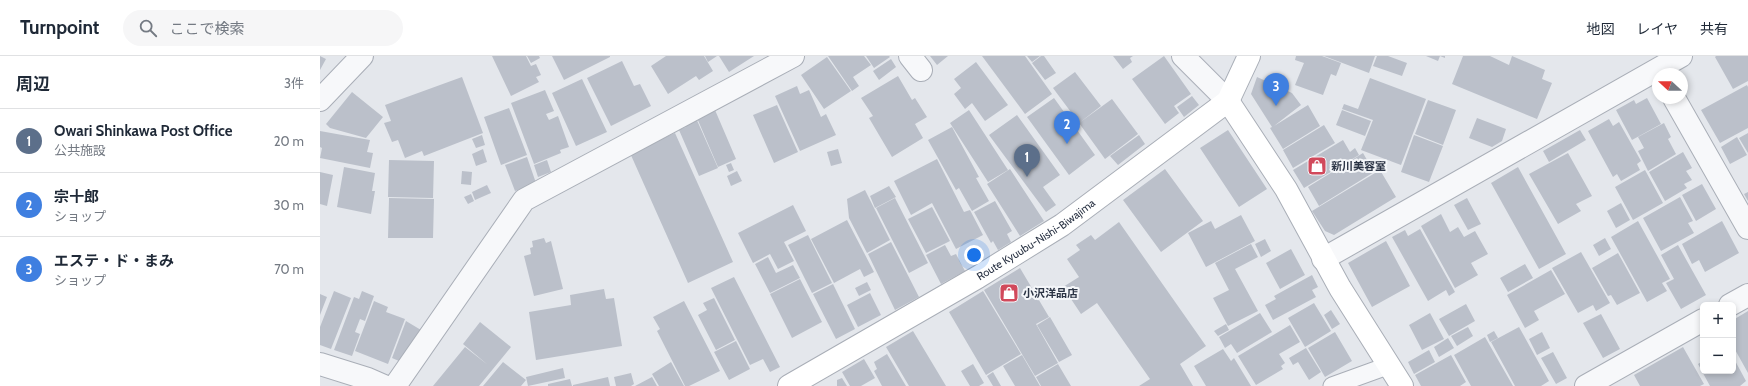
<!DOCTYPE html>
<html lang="ja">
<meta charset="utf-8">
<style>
:root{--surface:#fff;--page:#f6f6f7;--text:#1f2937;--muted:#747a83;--line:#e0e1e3;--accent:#d1495b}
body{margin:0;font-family:Cabin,"Noto Sans JP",sans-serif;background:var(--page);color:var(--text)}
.controls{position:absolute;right:12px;bottom:12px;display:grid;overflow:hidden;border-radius:6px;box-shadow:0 2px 6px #0003}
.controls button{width:36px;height:36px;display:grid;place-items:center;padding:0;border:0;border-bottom:1px solid var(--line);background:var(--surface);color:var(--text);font:20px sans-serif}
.compass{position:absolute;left:1332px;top:12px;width:36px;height:36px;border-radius:50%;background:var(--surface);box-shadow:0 2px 6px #0003;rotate:291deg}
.you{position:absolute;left:654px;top:199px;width:14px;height:14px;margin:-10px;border:3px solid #fff;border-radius:50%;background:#1a73e8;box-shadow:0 0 0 6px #1a73e833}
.badge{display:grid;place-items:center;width:26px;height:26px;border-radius:50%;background:var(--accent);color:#fff;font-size:13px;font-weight:700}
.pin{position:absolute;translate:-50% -33px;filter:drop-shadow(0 1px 2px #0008)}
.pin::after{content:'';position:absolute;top:21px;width:14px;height:12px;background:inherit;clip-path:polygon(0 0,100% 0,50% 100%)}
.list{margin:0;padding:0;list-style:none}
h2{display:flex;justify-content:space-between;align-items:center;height:52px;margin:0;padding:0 16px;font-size:17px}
h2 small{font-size:13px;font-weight:400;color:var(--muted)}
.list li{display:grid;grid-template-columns:26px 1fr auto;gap:12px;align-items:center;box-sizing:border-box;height:64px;padding:0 16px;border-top:1px solid var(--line)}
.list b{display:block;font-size:15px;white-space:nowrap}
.list p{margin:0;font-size:13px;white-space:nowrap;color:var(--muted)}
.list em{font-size:13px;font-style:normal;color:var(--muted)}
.icon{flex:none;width:22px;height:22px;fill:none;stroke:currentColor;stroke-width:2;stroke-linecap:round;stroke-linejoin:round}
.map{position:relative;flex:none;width:1428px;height:330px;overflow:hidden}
header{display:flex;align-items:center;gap:24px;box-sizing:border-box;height:56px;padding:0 20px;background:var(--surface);border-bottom:1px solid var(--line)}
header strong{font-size:19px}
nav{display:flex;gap:22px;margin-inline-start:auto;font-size:14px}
.search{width:280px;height:36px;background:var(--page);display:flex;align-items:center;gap:10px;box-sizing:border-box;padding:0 14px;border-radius:22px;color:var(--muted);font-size:15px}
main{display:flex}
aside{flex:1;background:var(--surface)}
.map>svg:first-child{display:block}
</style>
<header>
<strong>Turnpoint</strong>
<div class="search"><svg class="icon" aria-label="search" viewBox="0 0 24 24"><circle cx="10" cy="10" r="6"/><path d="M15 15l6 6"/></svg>ここで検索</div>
<nav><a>地図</a><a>レイヤ</a><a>共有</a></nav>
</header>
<main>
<aside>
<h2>周辺<small>3件</small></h2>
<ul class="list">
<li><span class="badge" style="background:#5c6f8a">1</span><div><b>Owari Shinkawa Post Office</b><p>公共施設</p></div><em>20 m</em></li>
<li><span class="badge" style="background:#3f7fe0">2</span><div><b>宗十郎</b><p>ショップ</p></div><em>30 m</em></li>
<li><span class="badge" style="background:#3f7fe0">3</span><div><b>エステ・ド・まみ</b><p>ショップ</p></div><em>70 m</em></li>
</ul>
</aside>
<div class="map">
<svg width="1428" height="330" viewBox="0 0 1428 330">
<rect width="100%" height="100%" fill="#e4e7ec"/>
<path fill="#bbc0ca" d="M0,0L6,3L0,14Z
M172,0H206L211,10L216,8L221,19L216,21L219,26L191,40Z
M207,0H219L220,2L211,7Z
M232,0H290V1L244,24Z
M346,0H384L393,15L379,24L376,20L348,38L331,10Z
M385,0H397L388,6Z
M399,0H434L409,16Z
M508,0H544L551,9L533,21L539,30L532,35Z
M546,0H569L570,1L554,12Z
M610,0H628L617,9Z
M662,0H705L732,38L705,58Z
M707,0H720L712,6Z
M721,0H724L736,17L725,24L712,7Z
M793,0H813L810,2L812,6L803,13Z
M844,0L871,38L854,50L859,57L845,68L812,23Z
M976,0H1002L1021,7L1016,20L1011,18L1003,39L975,29L984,7L975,4Z
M1004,0H1055L1049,17Z
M1057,0H1068L1087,7L1082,20L1053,10Z
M1106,0H1125V2L1120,0L1118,5Z
M1143,0H1170L1189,9L1192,0L1225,14L1222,23L1232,27L1217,63L1132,28Z
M1396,0H1428V25L1413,33L1395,1Z
M507,1L531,35L504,53L481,19Z
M571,3L576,11L559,24L553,15Z
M302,5L314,30L320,28L331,50L291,70L267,22Z
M656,6L688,49L665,65L652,47L645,53L634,38L641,32L634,23Z
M755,16L781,50L759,67L733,32Z
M578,20L592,44L595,42L607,61L595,68L603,82L572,101L549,62L553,60L541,42Z
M142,21L163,77L104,100L102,95L85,102L78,84L72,86L64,67L71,65L65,49Z
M937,21L972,37L981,49L954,70L988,49L1000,70L963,93L950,72L952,71L931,38Z
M1050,22L1106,43L1081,109L1041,94L1053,64L1022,53L1024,48L1038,53Z
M262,23L287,76L256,90L232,37Z
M1427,29L1428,31V72L1400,87L1381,54Z
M477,30L480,38L489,34L501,61L506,58L516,79L480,95L455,40Z
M225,34L234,55L226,58L229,64L238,60L249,91L240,94L241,97L214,108L191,47Z
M32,36L63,61L46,82L10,72L6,68Z
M872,40L879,49L864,61L857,51Z
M734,42L775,99L749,119L707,61Z
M1327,42L1341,68L1312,84L1296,54L1314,44L1316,48Z
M792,43L818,78L785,103L759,67Z
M1108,44L1136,54L1123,89L1095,78Z
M457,49L478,96L454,107L433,59Z
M189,52L207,99L181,109L164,61Z
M395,54L416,103L398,111L377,62Z
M649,54L688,114L668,126L630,67Z
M1022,54L1051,65L1045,80L1016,69Z
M697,59L740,119L723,131L736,149L726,156L669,79Z
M376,62L398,112L379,120L359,74L366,71L365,67Z
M1157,62L1186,73L1182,85L1172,91L1149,82Z
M1289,63L1293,70L1299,66L1321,105L1317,108L1320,114L1301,125L1297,118L1293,121L1268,75Z
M1344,67L1351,81L1348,83L1356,98L1328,115L1318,95L1324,92L1318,81Z
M1004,69L1015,87L973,112L963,94Z
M632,71L659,121L656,122L669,145L652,155L639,132L636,134L608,84Z
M908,74L947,133L919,151L880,92Z
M1260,74L1266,84L1229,106L1223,95Z
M0,75L50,84L47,96L53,97L50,112L0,102L2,92L0,91Z
M355,77L413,206L368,227L310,97Z
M1428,77V97L1419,82Z
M162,79L165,89L156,92L152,83Z
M819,79L825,88L798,109L790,100Z
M1094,79L1123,90L1109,126L1081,116Z
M1417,81L1427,99L1410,108L1401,91Z
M1023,84L1030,96L1035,92L1039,99L984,132L973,114Z
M163,93L167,106L156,110L152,98Z
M518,93L522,107L511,110L507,96Z
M1363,96L1372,112L1366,115L1372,124L1364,128L1367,132L1345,145L1329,116Z
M1043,97L1054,116L999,150L988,131Z
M1248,97L1272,140L1256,148L1261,155L1238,168L1209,118Z
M207,101L216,127L195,135L185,109Z
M617,103L644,156L650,154L663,179L636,193L612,147L591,159L574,125Z
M69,104L114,105L113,142L68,141Z
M227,104L231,116L218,121L214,109Z
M411,107L414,114L409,116L406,109Z
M24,111L55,117L52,135H55L51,158L17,151Z
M1198,111L1246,198L1219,213L1171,127Z
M690,113L724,165L700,180L667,128Z
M845,113L883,165L841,196L803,144Z
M1060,114L1076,141L1014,179L1005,175L992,155Z
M1325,114L1343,147L1313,164L1295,131Z
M142,115L152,116L151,129L141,128Z
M417,115L422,125L411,130L407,120Z
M0,116L13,119L7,150L0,148Z
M1382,128L1396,153L1376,165L1362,139Z
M167,129L171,137L155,144L152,136Z
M569,130L576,141L555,152L550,140Z
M545,134L570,184L547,197L529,162L527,143Z
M1428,136V145L1424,138Z
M151,138L154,145L148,148L144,141Z
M1360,141L1373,165L1368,167L1374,177L1341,195L1323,162Z
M69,142L114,143L113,182H68Z
M575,142L608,207L589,217L556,152Z
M1147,142L1161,168L1148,174L1134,149Z
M675,145L692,175L687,178L691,186L678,194L673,185L671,187L654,156Z
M1301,147L1310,164L1296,172L1287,155Z
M473,149L486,175L464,186L474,205L458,213L450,198L433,207L418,177Z
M612,151L630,185L606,197L588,163Z
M1121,158L1130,176L1138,171L1144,181L1155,175L1168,198L1151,207L1158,219L1135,232L1101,170Z
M921,159L935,185L886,211L868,177L891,165L895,173Z
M527,164L554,216L544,221L540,213L514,227L491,183Z
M1318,165L1350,223L1342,227L1347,235L1327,246L1291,181Z
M1402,165L1419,197L1385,216L1379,204L1372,208L1362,188Z
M799,166L886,290L860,308L873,330H819L830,323L777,247L761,258L743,231L759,221L747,203L760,194L756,189L771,179L775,184Z
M1100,173L1135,236L1129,240L1126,234L1108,245L1072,181L1085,174L1088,180Z
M488,179L512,227L492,237L468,189Z
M224,182L226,187L231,185L243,233L214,240L204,200L211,198L210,192L213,191L212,185Z
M1285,182L1291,193L1279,200L1273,189Z
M945,183L951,195L941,201L935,188Z
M1066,185L1090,230L1052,251L1028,207Z
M571,186L599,241L575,254L548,198Z
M931,188L938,201L915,213L938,255L908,270L893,242L909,234L895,207Z
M625,189L631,200L636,198L645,215L621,228L606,199Z
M1358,189L1386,239L1361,253L1346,227L1354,223L1341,199Z
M971,193L985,219L960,233L946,207Z
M1261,196L1290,247L1276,255L1273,249L1258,257L1232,212Z
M1298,197L1320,237L1297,249L1291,239L1288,240L1272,212Z
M448,201L456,217L473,209L480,222L450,237L435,208Z
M1205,208L1213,222L1188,236L1180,222Z
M700,212L729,261L716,268L738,307L715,320L664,234Z
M1231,214L1245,238L1214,255L1219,264L1205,272L1187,239Z
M992,219L998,231L992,234L996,241L953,264L945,249L956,243L954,240Z
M414,221L460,311L450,316L443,303L430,309L391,232Z
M480,223L502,266L472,282L450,238Z
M547,226L551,234L539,240L535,232Z
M513,228L535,273L516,283L493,238Z
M284,233L286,243L294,242L302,290L216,304L209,256L251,249L250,239Z
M14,235L31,242L11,293L0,289V271Z
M42,235L54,240L45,265L40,263L35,276L40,278L32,300L14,294L34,241L39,243Z
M663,235L701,298L666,319L629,256Z
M550,237L561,259L538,271L527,249Z
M0,238L7,241L0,259Z
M394,242L415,284L396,294L378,259L387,254L383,247Z
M54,245L68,251L66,256L85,263L68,308L35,295Z
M364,245L400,315L369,330H365L337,275L340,273L333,261Z
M994,247L1011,275L985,291L968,262Z
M1146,248L1155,265L1129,280L1119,263Z
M1011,254L1020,268L1012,273L1004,259Z
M1428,255V317L1413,290V264Z
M940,257L952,276L917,297L911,288L905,292L899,281Z
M1110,257L1124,283L1102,294L1089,269Z
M1281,258L1300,293L1283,302L1263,267Z
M730,261L752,299L739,306L717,269Z
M86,265L101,274L79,305L72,302Z
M160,266L191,291L159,330H113L145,291L168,309L143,288Z
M906,268L909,274L898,280L894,275Z
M970,269L980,286L959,298L965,307L961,310L963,313L936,329L918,300Z
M1148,271L1153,280L1137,290L1131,280Z
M1199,271L1229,325L1221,330H1195L1171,286Z
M593,275L626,330H589L566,291Z
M1174,275L1178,282L1170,286L1167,279Z
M1015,276L1032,305L1005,321L988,292Z
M1222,276L1230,292L1217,299L1209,283Z
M1165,281L1193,330H1151L1134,299Z
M1128,282L1134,292L1119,301L1114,291Z
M416,285L430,313L409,324L394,296Z
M1363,291L1384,328L1380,330H1320L1314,319Z
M986,292L1001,316L989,324L978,306L973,309L969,302Z
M903,293L911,305L914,302L931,330H886L874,310Z
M1109,294L1115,306L1094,318L1088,306Z
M1233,296L1247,322L1236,328L1221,302Z
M567,298L586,330H562L554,315L557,313L554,306Z
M702,299L720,330H695L683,310Z
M1131,299L1146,326L1140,330H1101L1095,319Z
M1413,301L1426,325L1420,330H1390L1378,308L1383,305V315H1413Z
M544,303L555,322L541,330H530L522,316Z
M183,306L206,324L201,330H163Z
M351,306L364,330H339L332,318Z
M653,308L664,327L659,330H650L641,315Z
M738,308L751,330H721L716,321Z
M243,312L245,322L208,330L206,321Z
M673,316L681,330H673L667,320Z
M311,317L314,328L311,330H296L294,321Z
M288,321L290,330H253V329Z
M332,321L337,330H315Z
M522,322L527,330H517V324Z
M250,323L252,330H228V328Z"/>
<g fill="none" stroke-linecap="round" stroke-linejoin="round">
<defs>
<path id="lane" d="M1012,330L1070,309"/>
<path id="street" d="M590,0L601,14
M863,0L908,45
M1354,42L1428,172
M0,44L42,0
M1003,203L1361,0
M1410,249L1428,239
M0,308L48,323L64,330
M75,330L204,144L473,0
M1266,330L1383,264"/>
<g id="secondary">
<path d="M908,45L966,133L1020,232L1082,330"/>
<path id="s1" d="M469,330L658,221L742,169L908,45L929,0"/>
</g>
</defs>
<use href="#lane" stroke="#a9aeb7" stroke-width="19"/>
<use href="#street" stroke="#a9aeb7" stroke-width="24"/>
<use href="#secondary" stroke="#a9aeb7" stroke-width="24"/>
<use href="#lane" stroke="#f7f8fa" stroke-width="17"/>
<use href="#street" stroke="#f7f8fa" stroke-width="22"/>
<use href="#secondary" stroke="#fff" stroke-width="22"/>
</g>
<defs>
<symbol id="shop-square" viewBox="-11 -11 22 22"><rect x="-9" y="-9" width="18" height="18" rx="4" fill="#d1495b" stroke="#f4f6f9"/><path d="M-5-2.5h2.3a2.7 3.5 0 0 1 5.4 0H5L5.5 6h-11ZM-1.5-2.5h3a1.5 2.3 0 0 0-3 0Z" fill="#fff"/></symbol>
</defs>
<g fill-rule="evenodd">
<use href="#shop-square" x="986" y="99" width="22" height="22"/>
<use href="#shop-square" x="678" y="226" width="22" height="22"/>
</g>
<g text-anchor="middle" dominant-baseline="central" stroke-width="4" stroke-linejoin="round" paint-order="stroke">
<g font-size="11" font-weight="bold" fill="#2b3445" stroke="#f4f6f9" text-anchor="start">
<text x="1011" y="110">新川美容室</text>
<text x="703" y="237">小沢洋品店</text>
</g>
<g font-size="11" fill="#2b3445" stroke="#f4f6f9">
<text stroke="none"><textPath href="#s1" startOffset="287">Route Kyuubu-Nishi-Biwajima</textPath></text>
</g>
</g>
</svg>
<div class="controls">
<button>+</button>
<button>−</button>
</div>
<svg class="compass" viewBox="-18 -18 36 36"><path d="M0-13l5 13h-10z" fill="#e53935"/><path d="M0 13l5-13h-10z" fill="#747a83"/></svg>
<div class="you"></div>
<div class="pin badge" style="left:707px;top:121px;background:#5c6f8a">1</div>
<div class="pin badge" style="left:747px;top:88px;background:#3f7fe0">2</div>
<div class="pin badge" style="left:956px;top:50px;background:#3f7fe0">3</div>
</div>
</main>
